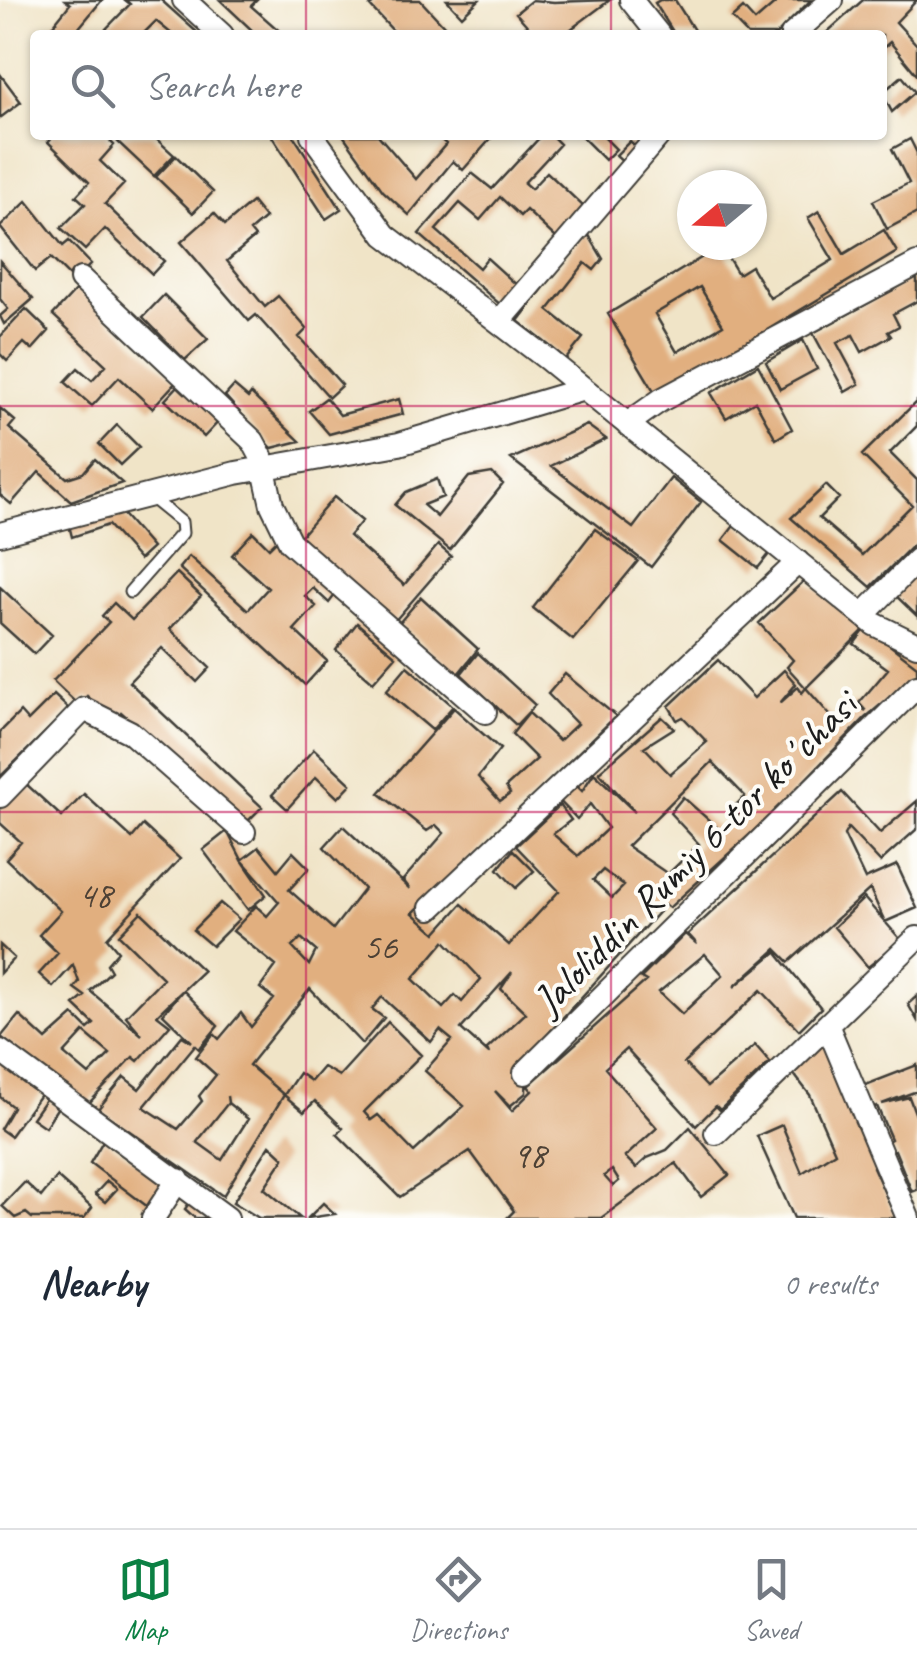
<!DOCTYPE html>
<meta charset="utf-8">
<style>
:root{--surface:#fff;--page:#f6f6f7;--text:#1f2937;--muted:#747a83;--line:#e0e1e3;--accent:#0b8043}
body{margin:0;font-family:Caveat,sans-serif;background:var(--page);color:var(--text)}
.compass{position:absolute;left:677px;top:170px;width:90px;height:90px;border-radius:50%;background:var(--surface);box-shadow:0 2px 8px #0004;rotate:251deg}
.list{margin:0;padding:0;list-style:none}
h2{display:flex;justify-content:space-between;align-items:center;height:130px;margin:0;padding:0 40px;font-size:42px}
h2 small{font-size:32px;font-weight:400;color:var(--muted)}
.icon{flex:none;width:55px;height:55px;fill:none;stroke:currentColor;stroke-width:2;stroke-linecap:round;stroke-linejoin:round}
.map{position:relative;flex:none;width:917px;height:1218px;overflow:hidden}
.search{position:absolute;background:var(--surface);box-shadow:0 2px 8px #0004;left:30px;right:30px;top:30px;height:110px;display:flex;align-items:center;gap:25px;box-sizing:border-box;padding:0 35px;border-radius:10px;color:var(--muted);font-size:38px}
.sheet{height:310px;background:var(--surface)}
nav{display:flex;justify-content:space-around;align-items:center;box-sizing:border-box;height:140px;border-top:2px solid var(--line);background:var(--surface);font-size:28px;color:var(--muted)}
nav a{display:grid;justify-items:center;gap:5px}
nav .on{color:var(--accent)}
.map>svg:first-child{display:block}
</style>
<div class="map">
<svg width="917" height="1218" viewBox="0 0 917 1218">
<rect width="100%" height="100%" fill="#fdfcf7"/>
<filter id="ink" filterUnits="userSpaceOnUse"><feTurbulence type="fractalNoise" baseFrequency=".01" numOctaves="2"/><feDisplacementMap in="SourceGraphic" scale="20" xChannelSelector="R" yChannelSelector="G"/><feConvolveMatrix kernelMatrix="1 2 1 2 8 2 1 2 1" color-interpolation-filters="sRGB"/></filter>
<filter id="wash" filterUnits="userSpaceOnUse"><feTurbulence type="fractalNoise" baseFrequency=".0048" numOctaves="4" result="noise"/><feDisplacementMap in="SourceGraphic" scale="40" xChannelSelector="R" yChannelSelector="G"/><feGaussianBlur stdDeviation="2.25" result="paint"/><feColorMatrix in="noise" values="0 0 0 0 0 0 0 0 0 0 0 0 0 0 0 0 0 1.4 0 .05"/><feComposite in="paint" operator="in"/></filter>
<g filter="url(#wash)">
<rect width="100%" height="100%" fill="#f0e4c7"/>
<g id="blocks">
<path fill="#e1af7f" fill-rule="evenodd" d="M65,0H102L73,35H45L70,4Z
M125,0H161L200,35H173L156,21L142,35H113L106,29L130,4Z
M220,0H257L251,6L284,35H257Z
M377,0H420L446,28L439,35H397L370,6Z
M447,0H479L462,16Z
M532,0L554,2L610,0L563,35H527L532,31L516,13Z
M660,0H675L697,35H675L655,3Z
M779,0H811L776,35H748L732,18L743,8L755,21Z
M863,0H917L896,22L917,45V75L890,42L882,49V35H824Z
M0,74L21,102L0,118Z
M902,76L915,92L892,112L882,93Z
M54,135H104L114,145L100,161L124,184L105,204L164,261L152,274L105,229L85,250L61,228L85,204L76,196L89,182L48,142Z
M125,135H152L174,155L154,176L118,142Z
M271,135H293L341,209L326,219Z
M343,135H378L416,179L446,144L436,135H494L463,170L453,161L409,215L383,191Z
M542,135H551L560,144L524,183L531,189L547,172L584,207L556,238L526,210L520,216L500,197L480,220L460,203L436,230L479,268L487,258L519,287L502,306L419,234L472,173L492,189Z
M580,135H602L616,149L605,160Z
M910,139L917,153V213L887,229L873,201L909,183L892,149Z
M630,141L638,149L625,163L616,155Z
M176,156L213,192L193,213L156,177Z
M27,201L63,246L69,241L91,264L74,281L51,258L35,271L0,227Z
M252,202L265,218L250,231L255,237L227,261L265,307L278,296L307,329L299,337L342,385L329,397L256,315L249,321L181,242L214,213L225,225Z
M819,211L844,254L884,230L897,252L657,396L608,314L721,246L738,274L751,266L770,298L833,260L808,218ZM700,287L723,325L677,352L655,314Z
M587,232L603,259L594,270L585,263L548,310L583,338L566,359L518,321Z
M0,261L33,299L4,324L0,316L8,309L0,299Z
M917,277V301L893,314L899,326L888,332L891,336L862,352L853,335L837,343L859,384L845,392L813,333Z
M77,289L177,381L152,408L119,377L92,406L65,382L78,368L92,380L106,365L53,315Z
M164,295L208,339L185,360L143,317Z
M26,309L49,331L32,350L24,343L7,361L0,354V337Z
M803,340L817,369L780,389L766,362Z
M758,365L792,429L776,439L755,401L726,418L711,393Z
M180,384L220,420L204,437L165,400Z
M234,386L248,398L251,394L300,441L272,448L225,396Z
M326,398L340,415L399,399L403,414L329,434L309,411Z
M917,401V426L890,453L917,480V541L871,587L791,518L826,485L839,498L819,518L862,555L912,505L862,455Z
M0,408L15,421L9,428L67,478L83,473L95,459L122,483L71,501L39,472L11,504L0,495Z
M117,425L139,447L120,465L99,444Z
M587,425L606,439L551,466L633,528L671,478L701,502L651,567L511,459Z
M492,473L503,484L450,550L395,505L406,492L437,479L443,497L423,505L437,517L469,477Z
M334,497L362,521L349,536L404,585L438,545L451,556L393,623L297,540Z
M119,510L152,548L139,560L108,525L72,537L69,525Z
M736,523L770,553L758,568L723,540Z
M595,529L638,561L573,640L533,608Z
M253,532L269,548L276,541L335,595L329,603L313,588L305,596L316,606L294,630L327,661L305,685L179,568L189,556L248,610L268,588L232,555Z
M917,568V616L893,593Z
M177,573L201,596L170,629L210,668L197,682L162,648L129,682L262,807L246,823L121,712L113,720L87,696L78,705L53,681L109,622L102,616L114,603L132,620Z
M805,580L917,666V674L865,718L768,818L669,908L665,905L527,1057L526,1093L510,1106L495,1091L512,1111L532,1091L528,1086L646,981L641,978L685,934L697,944L688,934L842,792L880,833L917,801V829L880,862L848,828L844,835L865,879L897,865L917,908L885,922L870,889L789,962L776,949L734,987L776,952L821,1008L799,1030L761,990L684,1063L707,1087L755,1045L770,1062L720,1110L716,1106L696,1126L626,1049L605,1068L657,1128L625,1157L636,1168L647,1158L667,1150L690,1127L729,1175L701,1197L676,1163L601,1218H507L514,1211L470,1151L400,1197L337,1134L343,1128L315,1101L304,1112L284,1095L299,1073L311,1081L323,1067L339,1076L388,1022L421,1055L364,1112L371,1120L378,1115L414,1152L464,1106L425,1071L452,1040L440,1030L431,1042L382,997L372,1009L384,1018L362,1044L310,989L249,1065L284,1095L223,1196L98,1109L124,1077L139,1089L182,1036L192,1042L163,1014L183,990L157,1015L170,1025L138,1061L133,1057L88,1104L1,1037L19,1015L46,1040L74,1015L88,1029L94,1024L74,1005L85,996L74,988L79,982L73,965L53,987L39,974L58,953L39,935L61,911L6,859L21,842L0,823V808L24,782L62,817L84,794L132,838L143,825L180,859L107,938L118,951L107,964L111,971L90,991L142,1035L126,1016L163,978L119,935L141,912L203,971L183,990L218,1026L199,1049L195,1045L144,1107L178,1129L202,1101L199,1096L216,1075L196,1057L214,1034L219,1039L241,1013L251,1027L274,999L260,988L276,966L233,931L256,906L267,916L279,902L242,860L266,895L248,910L203,850L227,831L242,860L259,847L278,870L293,852L309,868L289,890L333,929L364,889L324,847L343,826L410,889L403,880L444,833L436,825L427,831L379,793L454,708L500,749L478,777L500,801L510,794L506,787L537,759L512,734L529,713L559,741L577,724L548,694L565,674L616,716L413,913L436,933L462,904L509,945L559,891L516,846L560,805L571,820L553,834L578,856L608,828L590,804L577,819L553,794L572,781L582,791L594,773L635,812L599,772L662,717L674,728L644,747L670,774L707,742L683,717L677,720L669,706L718,660L754,698L784,670L796,684L780,703L798,687L802,693L806,688L836,722L855,702L866,711L859,703L888,669L854,644L867,627L806,688L787,667L793,660L759,623ZM712,762L745,796L733,808L739,814L721,831L683,797L670,813L699,844L668,874L627,846ZM603,870L624,886L612,898L593,880ZM301,938L316,951L309,965L292,947ZM445,941L481,979L462,1002L455,995L443,1008L413,979ZM705,954L723,975L682,1014L659,992ZM512,972L501,989L526,1013L487,1049L489,1054L461,1029ZM84,1032L110,1054L89,1075L64,1054ZM227,1096L228,1103L248,1119L222,1160L197,1142L228,1103ZM612,1170L619,1181L613,1186L604,1176Z
M0,587L52,635L34,654L0,623Z
M421,597L478,649L458,674L399,623Z
M357,623L396,656L373,682L336,650Z
M478,653L535,705L516,725L461,674Z
M407,666L453,706L432,730L386,691Z
M54,695L69,709L0,777V732L20,712L28,721Z
M314,749L351,784L338,798L316,777L287,809L272,795Z
M513,850L534,871L516,888L498,869Z
M864,898L901,940L868,967L834,927Z
M220,903L239,919L212,946L193,930Z
M0,945L14,958L0,973Z
M917,996V1020L908,1004Z
M823,1040L875,1162L873,1167L896,1218H794L757,1136L782,1125L802,1173L835,1152L810,1095L789,1068Z
M0,1060L42,1092L10,1136L0,1129L13,1107L0,1097Z
M917,1065V1091L882,1104L909,1097L917,1118V1190L912,1192L895,1150L890,1152L886,1142L891,1139L877,1106L871,1108L863,1086Z
M46,1098L58,1107L45,1127L32,1118Z
M104,1139L168,1184L148,1207L90,1163Z
M270,1145L284,1158L264,1188L300,1218H259L233,1202Z
M57,1177L92,1208L84,1218H32L26,1213L15,1218L2,1206L25,1182L41,1197Z
M107,1181L117,1189L105,1202L95,1194Z
M192,1199L217,1218H195L185,1209Z
M323,1203L335,1214L308,1218Z"/>
</g>
</g>
<g filter="url(#ink)">
<use href="#blocks" fill-opacity="0" stroke="#3c3a36" stroke-width="2.5"/>
<g fill="none" stroke-linecap="round" stroke-linejoin="round">
<defs>
<path id="service" d="M130,592L182,533L181,522L149,496"/>
<path id="minor" d="M184,0L222,35
M631,0L659,35
M792,35L832,0
M312,135L385,235L546,358L874,624L917,645
M81,279L253,441L261,456L272,505L290,542L485,712
M499,322L659,135
M627,424L661,400L917,264
M0,534L236,473L399,444L584,389
M863,615L917,560
M0,796L84,709L130,732L244,832
M431,908L798,562
M828,1027L908,1218
M0,1051L227,1218
M525,1073L917,686
M716,1133L917,938
M153,1218L178,1180"/>
</defs>
<use href="#service" stroke="#3c3a36" stroke-width="15"/>
<use href="#minor" stroke="#3c3a36" stroke-width="26"/>
<use href="#service" stroke="#fff" stroke-width="11"/>
<use href="#minor" stroke="#fff" stroke-width="22"/>
</g>
</g>
<path fill="none" stroke="#c2185b" stroke-width="2.5" stroke-opacity="0.55" d="M306,0V35M611,0V35M306,135V1218M611,135V1218M0,406H917M0,812H917"/>
<g text-anchor="middle" dominant-baseline="central" stroke-width="8" stroke-linejoin="round" paint-order="stroke">
<g font-size="38" fill="#4d4135">
<text x="95" y="894">48</text>
<text x="380" y="946">56</text>
<text x="529" y="1154">98</text>
</g>
<g font-size="42" fill="#1c1c1c" stroke="#fdfcf7">
<text transform="translate(695 853) rotate(-45)">Jaloliddin Rumiy 6-tor koʼchasi</text>
</g>
</g>
</svg>
<svg class="compass" viewBox="-18 -18 36 36"><path d="M0-13l5 13h-10z" fill="#e53935"/><path d="M0 13l5-13h-10z" fill="#747a83"/></svg>
<div class="search"><svg class="icon" aria-label="search" viewBox="0 0 24 24"><circle cx="10" cy="10" r="6"/><path d="M15 15l6 6"/></svg>Search here</div>
</div>
<section class="sheet">
<h2>Nearby<small>0 results</small></h2>
<ul class="list">
</ul>
</section>
<nav>
<a class="on"><svg class="icon" aria-label="map" viewBox="0 0 24 24"><path d="M3 6l6-2 6 2 6-2v14l-6 2-6-2-6 2zM9 4v14M15 6v14"/></svg>Map</a>
<a><svg class="icon" aria-label="directions" viewBox="0 0 24 24"><path d="M12 3l9 9-9 9-9-9zM9 14v-3h6M13 9l2 2-2 2"/></svg>Directions</a>
<a><svg class="icon" aria-label="saved" viewBox="0 0 24 24"><path d="M7 4h10v16l-5-4-5 4z"/></svg>Saved</a>
</nav>
